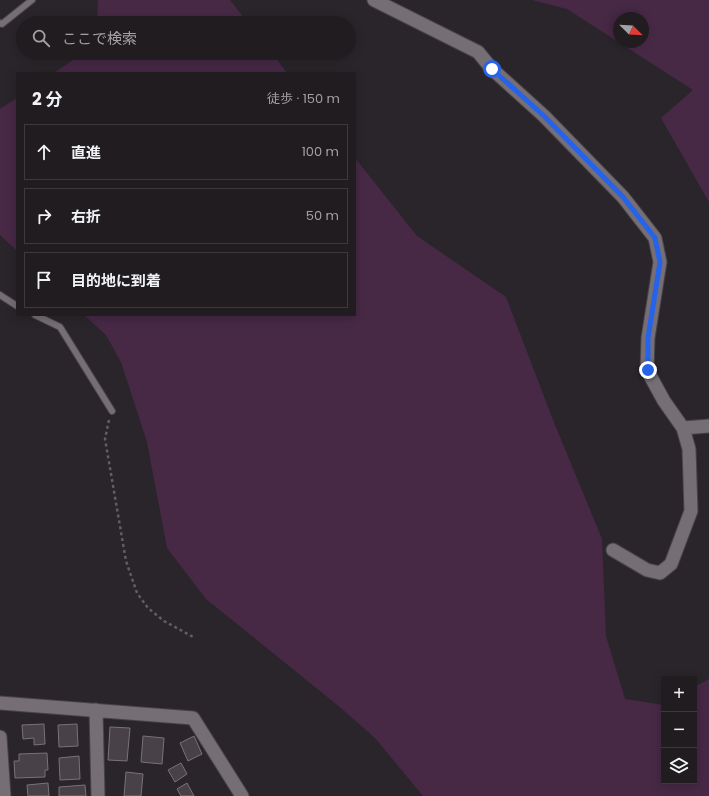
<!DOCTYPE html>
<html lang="ja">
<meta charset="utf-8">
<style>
:root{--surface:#201c20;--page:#282529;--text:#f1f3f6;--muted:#a2a1a5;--line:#3d3a3e}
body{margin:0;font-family:Poppins,"Noto Sans JP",sans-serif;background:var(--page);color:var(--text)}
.controls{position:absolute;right:12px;bottom:12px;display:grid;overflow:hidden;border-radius:0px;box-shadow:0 2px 10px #0003}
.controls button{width:36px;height:36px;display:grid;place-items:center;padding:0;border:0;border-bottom:1px solid var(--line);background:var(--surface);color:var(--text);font:20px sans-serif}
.compass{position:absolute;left:613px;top:12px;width:36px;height:36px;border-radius:50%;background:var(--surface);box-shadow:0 2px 10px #0003;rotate:114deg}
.stop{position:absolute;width:12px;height:12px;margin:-9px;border:3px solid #2563eb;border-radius:50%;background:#fff}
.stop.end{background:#2563eb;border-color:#fff;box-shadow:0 1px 4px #0008}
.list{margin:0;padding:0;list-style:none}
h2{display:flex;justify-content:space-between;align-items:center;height:52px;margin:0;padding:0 16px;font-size:17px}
h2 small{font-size:13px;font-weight:400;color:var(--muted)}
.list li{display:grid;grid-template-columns:26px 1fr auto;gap:12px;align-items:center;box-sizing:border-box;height:56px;margin:0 8px 8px;padding:0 8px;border:1px solid var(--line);border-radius:0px}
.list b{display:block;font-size:15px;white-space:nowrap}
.list em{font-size:13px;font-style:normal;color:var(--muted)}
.icon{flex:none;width:22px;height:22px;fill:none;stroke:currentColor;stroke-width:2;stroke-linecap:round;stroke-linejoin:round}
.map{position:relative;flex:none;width:709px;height:796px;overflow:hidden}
.search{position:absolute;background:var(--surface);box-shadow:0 2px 10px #0003;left:16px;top:16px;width:340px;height:44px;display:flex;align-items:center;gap:10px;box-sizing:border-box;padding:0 14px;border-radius:22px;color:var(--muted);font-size:15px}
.panel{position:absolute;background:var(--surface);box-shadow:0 2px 10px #0003;left:16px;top:72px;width:340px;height:244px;border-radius:0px}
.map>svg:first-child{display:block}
</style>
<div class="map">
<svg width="709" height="796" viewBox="0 0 709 796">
<rect width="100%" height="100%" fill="#2a252a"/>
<path fill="#472946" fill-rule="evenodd" d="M98,0H230L248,23H97Z
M532,0H709V202L661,118L693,90L567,9ZM619,18H643V42H619Z
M83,53H272L287,73H54Z
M17,98V251L0,235V109Z
M355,158L417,236L506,297L553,420L602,539L606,636L625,699L664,705V781H694V687L709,679V796H423L375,738L341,708L206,599L167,548L147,442L121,362L106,335L84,315H355Z"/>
<path fill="#484248" stroke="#797279" d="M44,724L45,744L34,745V738L23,739L22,725Z
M77,724L78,746L59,747L58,725Z
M110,727L130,728L127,761L108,760Z
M143,736L164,738L162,764L141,762Z
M194,736L202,754L188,761L180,743Z
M47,753L48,770H45V777L15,778L14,761H19V754Z
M79,756L80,779L60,780L59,758Z
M181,763L187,774L175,782L168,770Z
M126,772L143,774L141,796H124Z
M48,783L49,796H28L27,785Z
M187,783L194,796H181L177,789Z
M85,785L86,796H59V787Z"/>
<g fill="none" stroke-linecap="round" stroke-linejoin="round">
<defs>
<path id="service" d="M0,23L2,24L32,0
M0,295L17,306
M35,315L60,327L112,411"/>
<path id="minor" d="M374,0L478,52L492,69L544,116L623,197L655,238L660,262L648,338L647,370L664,401L683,428L689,449L691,511L671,564L660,573L647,570L613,550
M683,428L709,426
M0,703L193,718L242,796
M96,710L98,796
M0,737L4,796"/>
</defs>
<use href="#service" stroke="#484348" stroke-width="8"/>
<use href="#minor" stroke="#484348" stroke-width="15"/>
<path stroke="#625d62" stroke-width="2.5" stroke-dasharray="3 3" stroke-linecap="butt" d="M109,420L105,439L126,561L137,593L148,608L164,621L195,638"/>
<use href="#service" stroke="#756e74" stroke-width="6"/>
<use href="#minor" stroke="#756e74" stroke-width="13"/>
</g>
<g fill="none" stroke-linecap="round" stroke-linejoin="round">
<path stroke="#2563eb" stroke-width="5" d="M492,69L544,116L623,197L655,238L660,262L648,338V370"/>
</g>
</svg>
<div class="controls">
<button>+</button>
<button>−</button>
<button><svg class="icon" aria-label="layers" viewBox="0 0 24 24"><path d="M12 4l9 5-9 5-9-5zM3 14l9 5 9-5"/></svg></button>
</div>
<svg class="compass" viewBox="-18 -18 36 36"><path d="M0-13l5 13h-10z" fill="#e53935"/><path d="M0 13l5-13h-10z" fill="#a2a1a5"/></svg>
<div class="stop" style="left:492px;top:69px"></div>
<div class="stop end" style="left:648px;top:370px"></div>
<div class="search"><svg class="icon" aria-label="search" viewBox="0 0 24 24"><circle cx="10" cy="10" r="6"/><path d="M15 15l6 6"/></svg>ここで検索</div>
<section class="panel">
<h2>2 分<small>徒歩 · 150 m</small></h2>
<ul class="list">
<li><svg class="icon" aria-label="ahead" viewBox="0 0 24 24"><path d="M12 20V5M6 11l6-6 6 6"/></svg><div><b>直進</b></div><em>100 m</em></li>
<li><svg class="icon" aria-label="right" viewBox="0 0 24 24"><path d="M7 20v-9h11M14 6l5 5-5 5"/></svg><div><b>右折</b></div><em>50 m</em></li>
<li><svg class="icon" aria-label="arrive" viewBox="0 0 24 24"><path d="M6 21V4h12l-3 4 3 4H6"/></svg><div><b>目的地に到着</b></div></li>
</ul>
</section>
</div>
